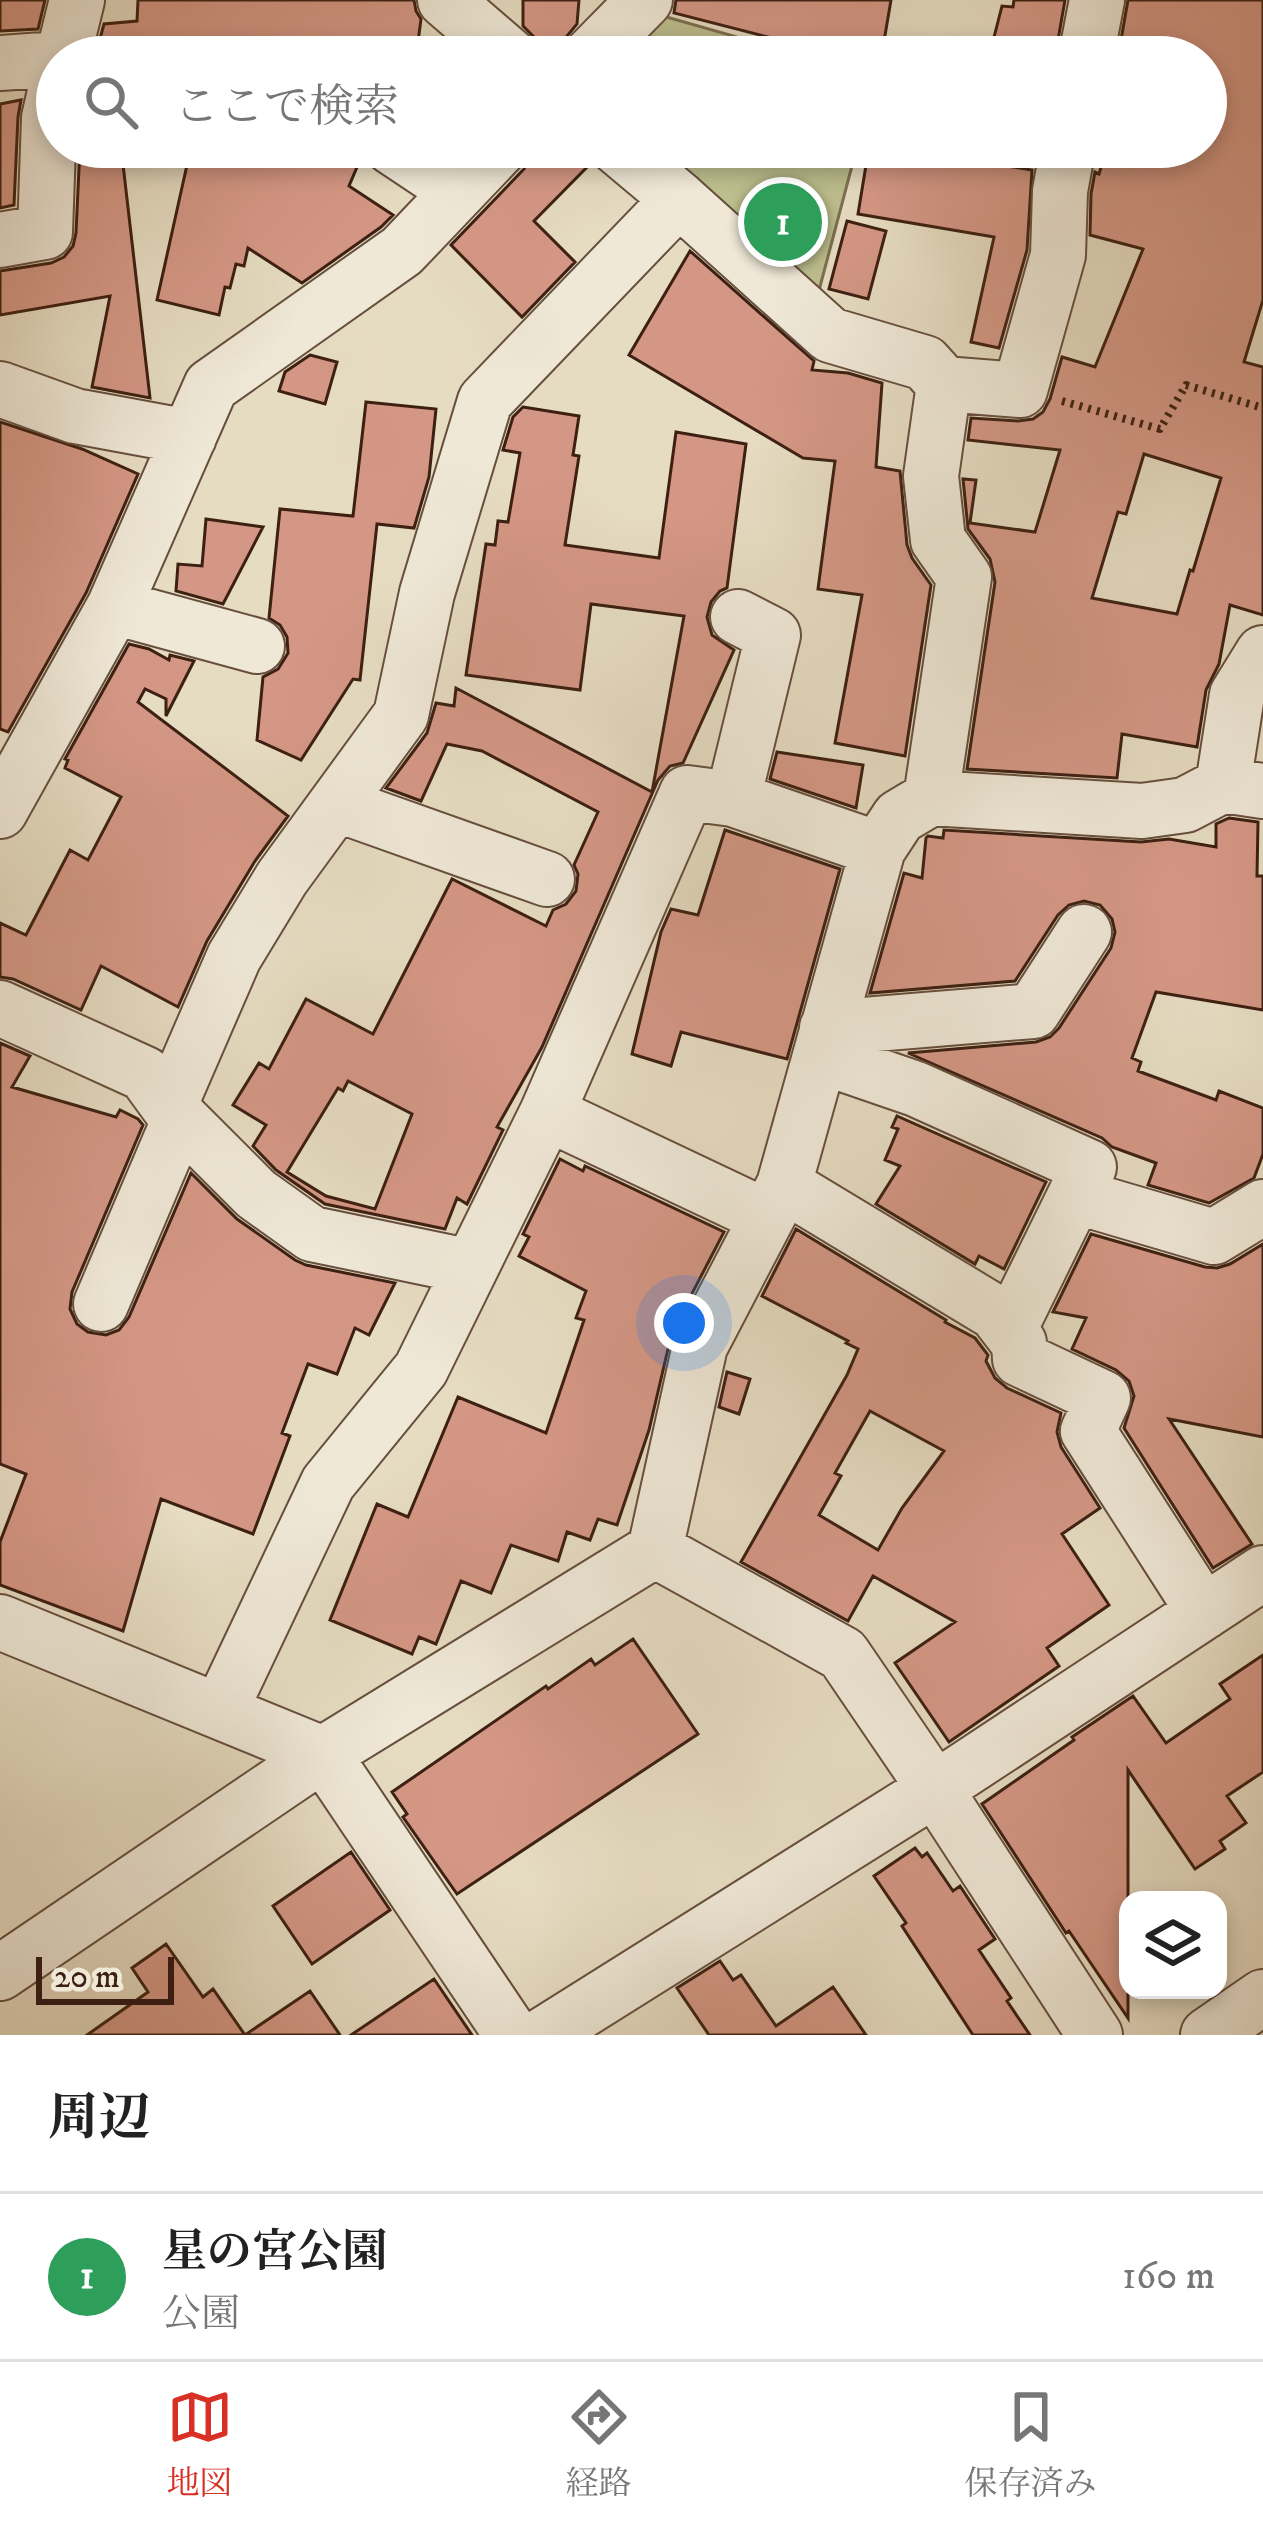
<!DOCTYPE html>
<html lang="ja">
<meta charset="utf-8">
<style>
:root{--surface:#fff;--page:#f6f6f6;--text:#222;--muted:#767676;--line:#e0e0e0;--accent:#d93025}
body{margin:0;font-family:"IM FELL DW Pica","Noto Serif JP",serif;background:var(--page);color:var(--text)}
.controls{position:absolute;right:36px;bottom:36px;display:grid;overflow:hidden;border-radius:24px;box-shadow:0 6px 18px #0003}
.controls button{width:108px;height:108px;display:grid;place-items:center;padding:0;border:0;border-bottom:3px solid var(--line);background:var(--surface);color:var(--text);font:60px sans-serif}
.scale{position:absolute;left:36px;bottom:30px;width:138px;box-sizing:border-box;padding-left:12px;border:6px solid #3d2012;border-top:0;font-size:33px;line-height:42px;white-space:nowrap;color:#3d2012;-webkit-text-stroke:9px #efe8d7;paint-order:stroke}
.you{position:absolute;left:684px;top:1323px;width:42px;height:42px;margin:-30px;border:9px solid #fff;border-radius:50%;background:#1a73e8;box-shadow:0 0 0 18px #1a73e833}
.badge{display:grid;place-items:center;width:78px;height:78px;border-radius:50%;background:var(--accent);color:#fff;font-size:39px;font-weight:700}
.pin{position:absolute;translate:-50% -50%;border:6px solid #fff;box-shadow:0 3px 12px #0006}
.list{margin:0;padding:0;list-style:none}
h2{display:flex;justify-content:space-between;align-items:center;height:156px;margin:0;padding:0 48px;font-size:51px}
h2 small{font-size:39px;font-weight:400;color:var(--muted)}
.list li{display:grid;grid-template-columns:78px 1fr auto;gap:36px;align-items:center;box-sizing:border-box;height:168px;padding:0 48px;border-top:3px solid var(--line)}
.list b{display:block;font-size:45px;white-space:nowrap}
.list p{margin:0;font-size:39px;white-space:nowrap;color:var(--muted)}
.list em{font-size:39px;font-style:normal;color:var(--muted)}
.icon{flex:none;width:66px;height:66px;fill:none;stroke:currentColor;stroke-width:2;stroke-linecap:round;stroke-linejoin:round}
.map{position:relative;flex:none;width:1263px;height:2035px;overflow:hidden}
.search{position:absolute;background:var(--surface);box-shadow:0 6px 18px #0003;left:36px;right:36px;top:36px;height:132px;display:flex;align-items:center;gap:30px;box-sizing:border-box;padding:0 42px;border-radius:66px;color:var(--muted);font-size:45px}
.sheet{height:324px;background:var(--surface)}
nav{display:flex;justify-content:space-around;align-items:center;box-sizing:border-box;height:168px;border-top:3px solid var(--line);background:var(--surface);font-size:33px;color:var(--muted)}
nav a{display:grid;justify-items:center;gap:6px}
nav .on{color:var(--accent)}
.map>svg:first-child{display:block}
</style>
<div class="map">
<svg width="1263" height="2035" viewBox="0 0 1263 2035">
<rect width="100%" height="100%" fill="#e6dcc2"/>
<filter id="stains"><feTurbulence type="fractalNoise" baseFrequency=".00167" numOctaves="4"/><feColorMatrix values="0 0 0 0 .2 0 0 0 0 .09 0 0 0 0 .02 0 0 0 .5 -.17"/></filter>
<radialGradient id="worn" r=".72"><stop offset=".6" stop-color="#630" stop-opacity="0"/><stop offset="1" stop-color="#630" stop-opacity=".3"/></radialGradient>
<path fill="#bcbe8e" stroke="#7c6f50" stroke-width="3" d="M649,12L807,57H603Z
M643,147H857L817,298Z"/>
<path fill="#d49785" stroke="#3d2012" stroke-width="3" fill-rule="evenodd" d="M0,0H45L38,29L0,31Z
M138,0H414L416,11L421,19L416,57H95L104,24L137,21Z
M523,0H579L577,24L563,41L536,39L523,26Z
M676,0H891L882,53L808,41L807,47L674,13Z
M1014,0H1065L1055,57H989L1002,6L1013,7Z
M1128,0H1263V300L1244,362L1263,367V615L1230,605L1219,664L1206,690L1197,747L1122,734L1117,778L967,769L995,582L990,559L968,529L963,479L976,480L970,523L1035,532L1060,450L968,440L971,418L1018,421L1033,419L1043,412L1050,399L1062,357L1095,367L1143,249L1090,235L1091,194L1095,172L1099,174L1107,147H1206V57H1118ZM1144,454L1221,478L1193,571L1190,570L1177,614L1092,598L1118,512L1126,514Z
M21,100L18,117L14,205L0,208V104Z
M80,147H121L150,398L92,387L110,296L0,315V271L51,263L64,257L73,246L76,233Z
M191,147H331L360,160L349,186L393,215L381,227L302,283L248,248L244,266L236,264L230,288L225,287L219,315L157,300Z
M532,147H586L591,163L534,221L575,262L522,317L451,245L524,169L531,155Z
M869,147H983L981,162L1032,170L1027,250L999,348L971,342L994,237L858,214Z
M847,221L886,231L868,299L829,289Z
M690,251L814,361L812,370L848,373L882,383L876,467L900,471L907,545L912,558L931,585L905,756L835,743L862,595L818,589L835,461L803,458L629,355Z
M310,355L337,362L325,404L279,391L285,372Z
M366,402L436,409L429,477L414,528L377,524L360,680L353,679L301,760L257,740L263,677L278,669L288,653L287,637L280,625L269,618L280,509L353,516Z
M523,407L579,416L573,455L579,456L565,545L659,558L676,432L746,444L727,588L720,591L711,602L707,617L712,635L734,650L683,763L670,766L658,780L542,1047L497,1127L503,1130L467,1204L457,1198L445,1229L325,1204L276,1170L253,1146L266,1125L233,1105L259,1063L269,1069L306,999L373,1034L452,879L546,926L553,910L566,904L576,891L578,874L574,865L598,812L482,751L447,744L421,801L386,788L427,733L436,703L454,706L456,688L652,792L684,616L591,604L580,690L466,675L486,544L495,545L498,521L508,522L520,453L503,450L513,417ZM348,1081L412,1114L375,1209L326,1196L287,1172L338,1088L343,1091Z
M0,422L82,449L138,474L86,593L8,732L0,729Z
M206,519L263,527L223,604L176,591L178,564L202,566Z
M129,644L149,649L169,660L170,655L194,661L166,716V699L145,689L138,702L288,816L255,861L207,941L178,1007L101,966L81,1010L13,979L0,977V923L26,935L70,850L88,860L121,797L65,768L68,760L65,759Z
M777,752L863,765L856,808L770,779Z
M1229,818L1258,822L1257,876H1263V1010L1156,992L1132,1058L1141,1062L1138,1071L1216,1100L1219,1091L1263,1108V1154L1254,1178L1209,1203L1148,1185L1156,1163L1112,1147L1102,1138L908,1053L1036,1042L1050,1037L1059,1028L1111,948L1115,932L1112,919L1100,905L1084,901L1069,905L1058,915L1015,981L870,993L904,873L922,878L926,838L928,836L943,838L944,830L1141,842L1169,839L1216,847V824Z
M725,830L840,869L787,1059L681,1032L671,1066L632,1054L661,932L671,909L698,915Z
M0,1043L30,1056L12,1087L116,1117L120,1110L138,1119L143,1125L72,1292L70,1309L77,1324L88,1332L106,1335L119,1330L129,1317L191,1173L237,1219L295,1260L306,1265L395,1283L369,1335L355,1328L337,1374L308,1364L282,1433L290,1436L253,1534L161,1499L123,1631L0,1585V1542L26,1474L0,1464Z
M897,1116L1046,1182L1004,1269L979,1256L975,1264L876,1204L900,1166L885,1160L898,1129L892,1127Z
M560,1159L583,1171L585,1166L724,1232L672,1332L649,1430L617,1525L598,1519L590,1540L567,1532L558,1561L511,1545L491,1593L461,1581L436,1644L419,1637L412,1654L330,1620L377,1504L408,1517L458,1397L546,1433L584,1320L576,1318L586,1291L519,1256L529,1237L523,1234Z
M796,1229L946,1320L945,1322L975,1338L988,1355L986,1361L995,1378L1007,1388L1061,1413L1057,1432L1061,1447L1100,1508L1062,1534L1109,1605L1047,1648L1059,1666L949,1742L895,1663L955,1622L873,1576L848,1621L741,1562L847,1375L858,1349L846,1343L848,1341L762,1296ZM870,1411L944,1451L902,1508L878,1550L819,1515L841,1476L835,1473Z
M1091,1234L1205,1267L1217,1268L1230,1264L1263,1244V1437L1169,1419L1252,1544L1213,1568L1124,1428L1134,1396L1129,1381L1116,1370L1072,1349L1086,1318L1053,1312Z
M727,1372L750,1379L739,1414L719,1407Z
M633,1639L698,1734L457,1894L403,1817L407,1814L392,1792L546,1686L548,1689L591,1659L595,1665Z
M1263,1655V1772L1227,1796L1246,1823L1220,1841L1225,1849L1195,1869L1128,1770V2018L1069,1931L1066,1933L982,1804L1074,1740L1072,1737L1133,1696L1166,1743L1230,1699L1220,1684Z
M915,1848L922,1857L927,1853L953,1891L960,1886L995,1939L979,1950L1011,1998L1007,2001L1030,2035H973L902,1926L906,1923L874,1876Z
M351,1852L390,1910L312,1964L273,1906Z
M166,1944L203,1997L213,1989L245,2035H87L148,1992L132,1968Z
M720,1961L733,1980L741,1975L776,2026L833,1987L866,2035H709L677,1988Z
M434,1979L472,2035H351Z
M310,1991L340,2035H245Z"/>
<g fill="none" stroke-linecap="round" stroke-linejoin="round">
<defs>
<path id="minor" d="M445,0L511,57
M63,57L77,0
M589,57L645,0
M1086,57L1097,0
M0,63L57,59
M392,147L458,191
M617,147L679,199L830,335L925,363L944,384L1020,390L1058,255L1060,191L1068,147
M0,240L45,232L49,118L57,83
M0,389L75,416L189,437
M114,607L257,646
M1223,785L1237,695L1263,653
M931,798L964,577L938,540L931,476L944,384
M733,799L773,635L738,617
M336,804L547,879
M0,811L114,607L211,386L402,251L501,147
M0,1008L145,1074L169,1107L256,1194L312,1234L471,1267
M827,1028L1033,1011L1084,932
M820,1056L916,1089L1089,1167L1009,1330
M169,1107L234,957L282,878L401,715L427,593L485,401L679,199
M547,1113L767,1217
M784,1185L996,1313L1019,1343L1020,1359L1103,1398L1088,1431L1204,1612
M1075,1196L1214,1237L1263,1207
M101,1304L180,1118
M655,1550L843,1654L935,1789L1095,2035
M0,1622L323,1754L512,2035
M220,1711L328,1483L421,1369L547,1113L687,793L733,799L878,849
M0,1973L323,1754L655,1550L700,1346L784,1185L878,849L899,817L931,798L1142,811L1185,805L1223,785L1263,791
M543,2035L935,1789L1263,1573
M1208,2035L1263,1997"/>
</defs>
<use href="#minor" stroke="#674f3e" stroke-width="58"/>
<path stroke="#3d2012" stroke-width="8" stroke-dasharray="3 6" stroke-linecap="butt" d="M1062,401L1160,429L1186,385L1263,408"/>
<use href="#minor" stroke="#efe8d7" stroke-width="54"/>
</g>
<rect width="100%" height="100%" filter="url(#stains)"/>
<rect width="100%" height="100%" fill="url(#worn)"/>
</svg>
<div class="controls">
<button><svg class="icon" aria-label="layers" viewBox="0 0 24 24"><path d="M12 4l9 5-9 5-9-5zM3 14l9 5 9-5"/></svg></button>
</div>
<div class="scale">20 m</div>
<div class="you"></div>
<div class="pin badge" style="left:783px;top:222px;background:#2e9e5b">1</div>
<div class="search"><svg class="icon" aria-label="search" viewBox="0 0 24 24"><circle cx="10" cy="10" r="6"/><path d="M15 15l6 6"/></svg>ここで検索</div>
</div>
<section class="sheet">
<h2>周辺<small></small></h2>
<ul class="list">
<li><span class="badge" style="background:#2e9e5b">1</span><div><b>星の宮公園</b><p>公園</p></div><em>160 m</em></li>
</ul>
</section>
<nav>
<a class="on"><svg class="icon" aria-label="map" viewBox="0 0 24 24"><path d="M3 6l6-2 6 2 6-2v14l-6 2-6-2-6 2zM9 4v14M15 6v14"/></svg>地図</a>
<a><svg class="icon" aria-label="directions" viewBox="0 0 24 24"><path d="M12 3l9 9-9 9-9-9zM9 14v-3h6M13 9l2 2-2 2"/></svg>経路</a>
<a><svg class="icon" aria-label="saved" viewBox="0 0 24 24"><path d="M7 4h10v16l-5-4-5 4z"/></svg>保存済み</a>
</nav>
